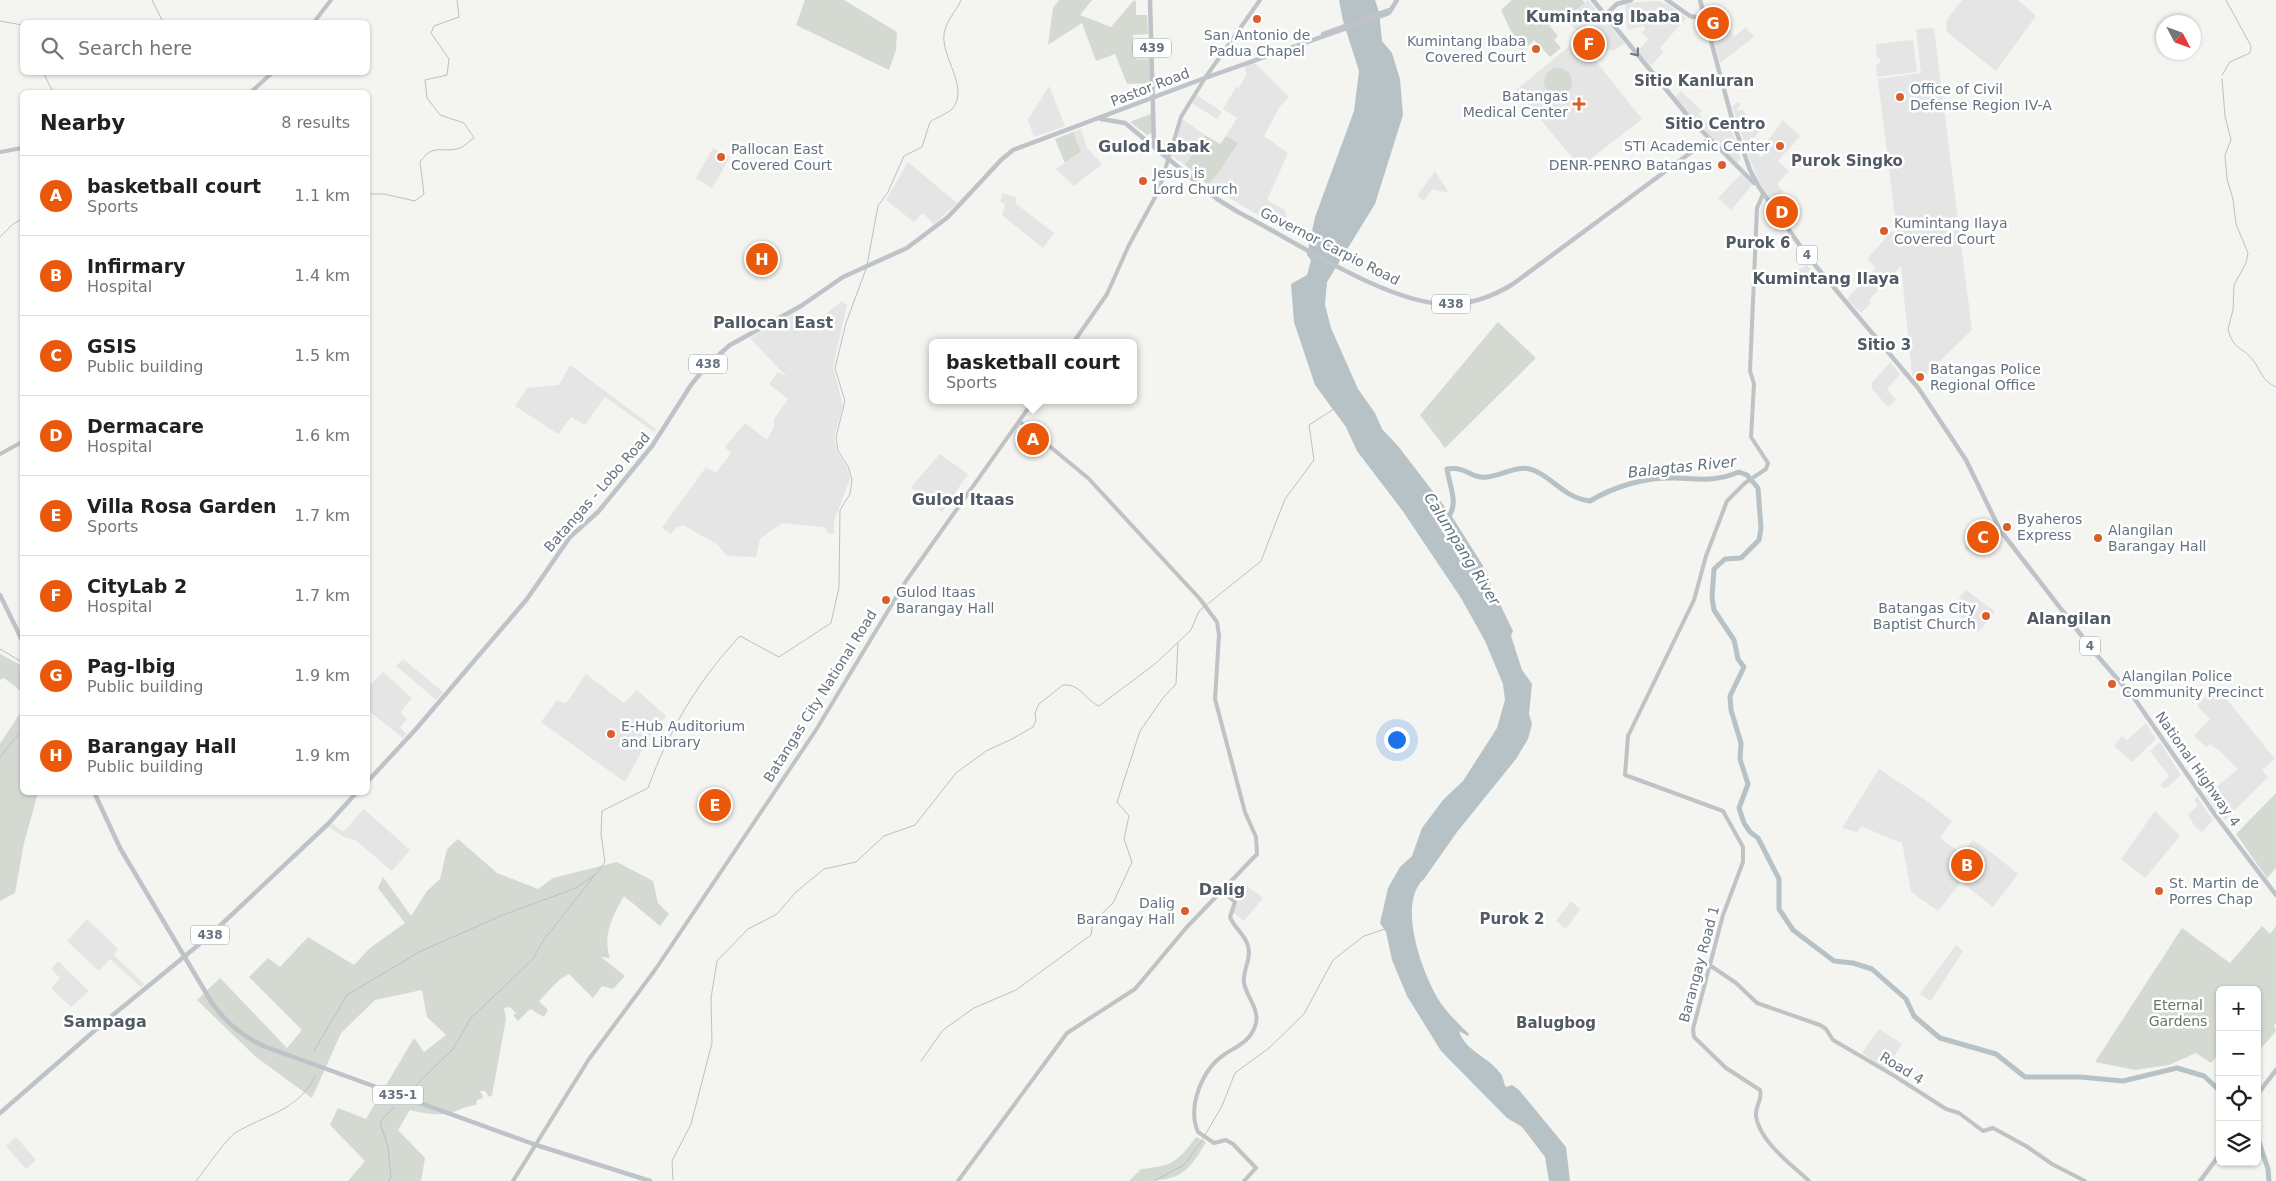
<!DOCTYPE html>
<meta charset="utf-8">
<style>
:root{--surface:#fff;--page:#f6f6f6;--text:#202124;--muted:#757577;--line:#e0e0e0;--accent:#ea580c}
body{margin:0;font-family:"DejaVu Sans",sans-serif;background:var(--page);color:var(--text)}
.controls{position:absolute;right:15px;bottom:15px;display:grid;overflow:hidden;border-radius:8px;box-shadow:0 1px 4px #0004}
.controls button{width:45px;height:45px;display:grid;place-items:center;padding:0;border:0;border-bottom:1px solid var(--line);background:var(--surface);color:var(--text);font:25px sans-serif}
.compass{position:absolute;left:2156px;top:15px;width:45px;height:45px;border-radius:50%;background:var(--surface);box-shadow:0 1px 4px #0004;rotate:131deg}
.you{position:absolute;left:1396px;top:739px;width:18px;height:18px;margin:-12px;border:4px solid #fff;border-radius:50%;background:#1a73e8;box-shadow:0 0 0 8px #1a73e833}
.badge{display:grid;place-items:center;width:32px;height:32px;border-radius:50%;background:var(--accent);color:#fff;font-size:16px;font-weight:700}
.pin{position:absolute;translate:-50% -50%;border:2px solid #fff;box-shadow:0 1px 5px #0006}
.popup{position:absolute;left:929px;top:339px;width:208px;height:65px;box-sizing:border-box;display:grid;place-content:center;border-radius:8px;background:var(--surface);filter:drop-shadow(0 1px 4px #0005);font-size:16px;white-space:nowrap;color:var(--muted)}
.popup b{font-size:19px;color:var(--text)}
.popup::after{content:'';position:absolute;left:50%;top:100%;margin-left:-10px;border:10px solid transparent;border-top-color:var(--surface)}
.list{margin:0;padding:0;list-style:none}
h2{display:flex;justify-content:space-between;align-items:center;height:65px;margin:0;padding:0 20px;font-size:21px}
h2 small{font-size:16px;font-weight:400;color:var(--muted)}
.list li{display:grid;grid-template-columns:32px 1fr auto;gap:15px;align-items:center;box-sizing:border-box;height:80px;padding:0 20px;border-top:1px solid var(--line)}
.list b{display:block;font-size:19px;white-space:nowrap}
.list p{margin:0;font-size:16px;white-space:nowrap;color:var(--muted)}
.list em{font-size:16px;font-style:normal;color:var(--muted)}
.icon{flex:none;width:28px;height:28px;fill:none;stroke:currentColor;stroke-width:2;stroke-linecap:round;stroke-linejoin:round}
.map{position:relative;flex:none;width:2276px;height:1181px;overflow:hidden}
.search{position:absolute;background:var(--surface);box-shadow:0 1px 4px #0004;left:20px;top:20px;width:350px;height:55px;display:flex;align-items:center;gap:12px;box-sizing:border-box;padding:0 18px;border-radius:8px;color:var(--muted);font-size:19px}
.panel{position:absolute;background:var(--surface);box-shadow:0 1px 4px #0004;left:20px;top:90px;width:350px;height:705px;border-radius:8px}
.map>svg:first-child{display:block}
</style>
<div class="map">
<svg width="2276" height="1181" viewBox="0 0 2276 1181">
<rect width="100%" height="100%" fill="#f4f4f0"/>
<path fill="#e4e5e4" d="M1588,0L1600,15L1578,32L1566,18Z
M1962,0H2018L2036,16L1996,71L1947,32L1946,21Z
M1658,1L1669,5L1686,18L1660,48L1663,52L1651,66L1638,51L1648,39L1641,32L1645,30L1644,26L1627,30L1625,3Z
M1722,16L1734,37L1746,27L1754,37L1720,63L1709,23Z
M1604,18L1625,43L1613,51L1610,49L1597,57L1581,38Z
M1934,28L1972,330L1918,382L1912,375L1901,266L1869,300L1871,303L1861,313L1847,299L1876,268L1867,259L1891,232L1897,233L1878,79L1921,73L1916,29Z
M1148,38L1150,59L1137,60L1133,39Z
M1578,39L1642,119L1580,167L1516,90Z
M1913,40L1917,72L1877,77L1876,67L1881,60L1877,57L1876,44Z
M1255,63L1289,97L1280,106L1264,136L1288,153L1267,200L1285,210L1290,234L1208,185L1219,172L1237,144L1226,136L1237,118L1223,109L1236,87L1239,88L1247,74L1244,67Z
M1049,86L1065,126L1034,137L1028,120Z
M1681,91L1702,111L1699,114L1715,131L1728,120L1741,159L1737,163L1696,123L1675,97Z
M1197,95L1222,112L1217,119L1192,103Z
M1739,102L1741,104L1737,109L1740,111L1742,109L1752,124L1756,120L1763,127L1746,147L1732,106Z
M1182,119L1205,135L1185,165L1170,154Z
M1783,120L1800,136L1778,161L1789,171L1777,184L1783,191L1773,203L1760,183L1747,153L1751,148L1761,157L1770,148L1766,143Z
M1081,129L1087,148L1102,164L1074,186L1056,169L1081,153L1073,132Z
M713,148L730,157L712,188L696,178Z
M908,162L957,203L934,224L923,213L914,222L886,200Z
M1435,171L1449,193L1432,189L1424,201L1417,196Z
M1741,174L1752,185L1731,210L1718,198Z
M1003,193L1017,198L1015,203L1054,233L1043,248L1002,215L1005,204L1000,202Z
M1807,265L1819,280L1809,288L1795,272Z
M842,301L847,305L833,367L843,406L834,437L837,452L847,467L850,479L834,521V534H829L824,527L782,523L760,539L756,557L727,556L717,544L683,525L677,527L671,534L662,528L706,467L716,473L731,453L725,447L745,423L767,440L774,427V419L788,399L769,384L778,372L787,377L750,338L797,312L814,323Z
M1890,362L1900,374L1887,389L1896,400L1888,407L1872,389V383Z
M570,365L656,429L654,432L605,397L585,425L571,417L558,434L515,406L527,388L559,385Z
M940,454L968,474L942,512L911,487Z
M1989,519L1997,533L1978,556L1968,551L1964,548Z
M1966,590L1995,612L1978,632L1950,609Z
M403,659L443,692L436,700L396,666Z
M383,672L412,698L401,712L407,719L400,727L406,734L403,738L370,712L368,715V687Z
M586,674L624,703L637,690L666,716L650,736L625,782L541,722L557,700L564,703L567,702Z
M2216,686L2275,759L2262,770L2268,777L2225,820L2206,796L2238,769L2219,750L2210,744L2206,747L2194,736L2210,719L2197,706Z
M2146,723L2156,739L2132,762L2114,746L2122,736L2127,740Z
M2160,742L2181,775L2165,789L2160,785L2169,776L2150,751Z
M1879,769L1924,799L1952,821L1940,838L1961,853L1973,840L1996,856L2018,874L1993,907L1961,882L1938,911L1911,892L1902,842L1896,841L1861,826L1857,832L1842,828Z
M2197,797L2213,820L2202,832L2196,828L2188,815L2198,805L2194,800Z
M364,809L410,850L392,871L355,840L344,837L329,827L333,824L343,832Z
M2155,811L2180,836L2145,878L2121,859Z
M1246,885L1263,898L1244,921L1233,912V908L1239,897L1238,895Z
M1571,901L1580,909L1566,929L1556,921Z
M87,919L118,949L114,955L144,984L141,987L110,959L99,971L67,941Z
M1956,945L1963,951L1931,1001L1920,994Z
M58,961L89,991L71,1007L53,990L52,987L60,978L51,969Z
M1879,1029L1902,1044L1886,1069L1862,1053Z
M16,1137L36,1160L26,1169L6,1146Z"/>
<path fill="#d4dad1" d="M805,0H844L897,32L896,50L889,70L796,25Z
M1059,0H1092L1080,15L1111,27L1134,0L1136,2V15H1147L1148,34L1133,35V47H1136L1137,60L1150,59V83L1127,84L1115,54L1096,61L1082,23L1048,45L1053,8Z
M1512,0H1582L1585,3L1562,21L1558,16L1549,25L1558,36L1554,40L1561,48L1550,57L1534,40L1521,53L1501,10Z
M1544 82a14 14 0 1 1 28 0a14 14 0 1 1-28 0Z
M1151,114L1152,133L1147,135L1130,122Z
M1073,132L1081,152L1065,163L1055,139Z
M1205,135L1220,144L1226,136L1238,143L1219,172L1208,185L1185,165Z
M1498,322L1536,358L1445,448L1420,415Z
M0,654L22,666V692L4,678L0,680Z
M22,710V792L38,793L24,843L15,893L0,901V744Z
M2276,793V868L2267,878L2236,834Z
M458,839L497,873L538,889L553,878L617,862L653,881L658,903L669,914L660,926L624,896C613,916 602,935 610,958L601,957L625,976L613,989L602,986L593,998L569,974L559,980L539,1001L548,1010L544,1017L530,1009L518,1021L513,1015L516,1013L510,1007L504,1008L506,1019L492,1095L489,1097L485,1091H480L483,1098L477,1100L476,1105C467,1106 460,1109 451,1113C439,1116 421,1113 410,1110L398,1130L425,1158L421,1181H348L365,1161L330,1125L338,1108L366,1119L414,1038L424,1052L446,1035L427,1017L422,990L375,1000L341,1033L312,1098L256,1057L197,1000L220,978L287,1048L302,1030L249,977L268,958L280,967L308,937L354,965L370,948L405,923L378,888L383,877L411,916L427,891L440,879L447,849Z
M2262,926L2270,934L2276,926V1023L2274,1026L2276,1031L2257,1053V990H2220V1053L2211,1063L2196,1053L2169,1065L2135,1070L2095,1062L2182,928L2230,963Z
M1196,1137L1206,1142C1185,1181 1172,1181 1129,1181L1141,1169C1173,1166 1177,1162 1196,1137Z"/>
<path fill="#b7c2c6" d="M1339,0H1375L1379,12L1382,41L1392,53L1400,79L1403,115L1375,204L1327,282L1325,305L1331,328L1358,389L1375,413L1382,429L1398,446L1451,515L1482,564L1490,581L1492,594L1499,602L1513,631L1511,636L1522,670L1532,684L1529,714L1532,724L1528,739L1516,759L1457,832L1424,879C1396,903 1423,976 1440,1002C1448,1014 1459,1024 1469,1034L1468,1036L1459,1031C1465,1051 1489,1057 1500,1073C1504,1077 1503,1083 1506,1087L1512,1085L1519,1090L1566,1147L1570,1181H1549L1545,1157L1522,1127L1507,1118L1441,1051L1407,996L1392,960L1386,932L1380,923L1388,888L1400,867L1412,856L1422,828L1443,800L1463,781L1497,728L1505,700L1503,684L1485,641L1461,598L1402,510L1357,451L1346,427L1315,385L1294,322L1291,284L1307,275L1311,260L1307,255L1315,217L1354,111L1359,71L1343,21Z"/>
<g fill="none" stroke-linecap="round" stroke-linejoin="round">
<path stroke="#b7c2c6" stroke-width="1" d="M152,0L163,22
M0,21L22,25
M43,72L53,92
M140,72H141
M2222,75L2230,62L2250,53L2251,46L2226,0
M2222,79L2225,116L2231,140L2225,155L2227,179L2233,199L2236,224L2248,253L2246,263L2234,285L2233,310L2228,329C2233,350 2243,347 2253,360C2261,371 2262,381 2276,387
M368,194H384L415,201L424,194L420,162C434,142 442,154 460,148C465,146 470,140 474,138L464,123L440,115L427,98L425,80L447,75L449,59L431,33L434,26L459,17L457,0
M0,237L13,224L22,219
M867,265L878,206L888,192L904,156L922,147L930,122C936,117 948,114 953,108C969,87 941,57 944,34C946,20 956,12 961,0
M0,649L22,662
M0,757L22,730
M314,1051L347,995L421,951L503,915L576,888L593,876
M921,1061L943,1030L974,1008L1016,990L1091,935L1093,922L1113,903L1132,862L1124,839L1129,816L1117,802L1140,731L1163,698L1176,684L1178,643
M414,1087L453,1049L471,1018L532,960L543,941L605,862L601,834L602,811L648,788C669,730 697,682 740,636L779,657L831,623L839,587L840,510L850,494L852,480L848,466L838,451L836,437L845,401L835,368L846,323L866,269
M1205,1135L1222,1106L1235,1073L1269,1048L1304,1014L1333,960L1364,936L1385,929
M673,1180L672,1161L691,1124L712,1043L711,998L717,961L748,929L777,914L796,892L824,869L856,862L884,836L915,825L956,773L986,751L1012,739L1033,727L1036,720L1035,713L1039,704L1063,685C1080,683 1085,700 1099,706L1155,664L1191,630L1199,611L1261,561L1285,499L1314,460L1309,425L1334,409
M196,1181C204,1171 227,1138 235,1133C264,1115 299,1111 315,1076
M389,1181L391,1177L388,1147L380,1122L394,1107
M1154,1181L1184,1165L1203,1139"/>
<path stroke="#b7c2c6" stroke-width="5" d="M1447,518C1460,505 1449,485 1447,469C1467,466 1471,479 1487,477C1502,476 1518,464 1533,470C1554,478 1564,498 1590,501C1615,486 1646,477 1675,478C1701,479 1715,482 1739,472L1747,475L1758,488L1761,528L1759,540L1741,558L1725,559L1714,569L1712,598L1714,610L1734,640L1738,659L1744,667L1730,696L1731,710L1741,743L1740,759L1748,784L1739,808L1744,823L1750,832L1758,838L1779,879V909L1793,930L1834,961L1853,963L1872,969L1906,999L1914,1016L1940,1038L1996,1054L2025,1077H2080L2123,1081L2177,1068L2204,1076L2220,1091
M2257,1136L2268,1169L2269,1181"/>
<path stroke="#bfc3c6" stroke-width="4" d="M314,22L331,0
M251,92L273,72
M0,152L22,148
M1763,194L1757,208L1750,371L1754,384L1751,437L1768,463L1766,469L1745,483L1727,501L1706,556L1694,600L1628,736L1625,775L1723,811L1743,847V862L1723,915L1693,1029L1694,1037L1726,1068L1760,1090C1763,1099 1755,1106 1756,1116C1759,1141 1792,1165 1809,1181
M1073,343L1107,294L1129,245L1159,190L1181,117L1205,78L1260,0
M0,454L22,442
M1222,891L1235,902L1230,917C1234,928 1245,934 1248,946C1252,959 1242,971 1244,983C1247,998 1259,1008 1256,1023C1252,1040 1238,1046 1225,1054C1202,1069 1187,1107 1198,1132L1214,1143L1226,1140L1233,1144L1256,1168L1244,1181
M1711,966L1736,983L1757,1003L1820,1025L1826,1029L1833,1040L1893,1075L1946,1109L1959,1113L1983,1131L1993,1128L2026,1146L2052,1164L2085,1181
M513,1181L589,1059L655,970L816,730L906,581L1034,400
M958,1181L1067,1033L1135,989L1186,928L1257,854L1256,837L1245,812L1215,699L1219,635L1217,622L1200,599L1088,478L1019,421"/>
<path stroke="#bec3c9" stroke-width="4.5" d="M1150,0L1154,146
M1593,0L1692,121L1754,183
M1667,0L1690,16L1704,19
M1700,0L1732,119L1750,170L1759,187L1805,253L1919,389L1966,460L2000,530L2095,653L2134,698L2216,816L2276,895
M1605,15L1617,4L1631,0
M1323,34L1389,10
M1101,119L1125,123L1217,199L1238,212C1293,240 1386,303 1445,304C1470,305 1492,297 1513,284L1709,139
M0,595L22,640
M368,781L416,729L527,599L570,537L598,512L652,446L691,385L707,365L730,345L801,306L843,277L907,248L948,217L1001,160L1013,150L1205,78L1384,15L1389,13L1397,0
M94,792L120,848L212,1003C226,1023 243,1037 266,1047L536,1145L650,1181
M2257,1095L2276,1070
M0,1113L108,1019L207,938L328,824L357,792
M2200,1181L2220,1154"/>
</g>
<defs><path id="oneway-chevron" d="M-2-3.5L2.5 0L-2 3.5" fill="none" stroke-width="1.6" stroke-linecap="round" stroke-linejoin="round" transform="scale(1.25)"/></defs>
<use stroke="#697683" href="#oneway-chevron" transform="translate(1636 53) rotate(52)"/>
<g fill="#d85e2c" stroke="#fff" stroke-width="2">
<circle cx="1257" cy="19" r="5"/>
<circle cx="1536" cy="49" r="5"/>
<circle cx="1900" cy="97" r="5"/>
<path d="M1576.5 96.5h5v5h5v5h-5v5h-5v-5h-5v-5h5z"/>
<circle cx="1780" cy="146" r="5"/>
<circle cx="721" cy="157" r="5"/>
<circle cx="1722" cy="165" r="5"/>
<circle cx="1143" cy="181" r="5"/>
<circle cx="1884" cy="231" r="5"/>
<circle cx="1920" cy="377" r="5"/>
<circle cx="2007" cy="527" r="5"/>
<circle cx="2098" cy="538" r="5"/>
<circle cx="886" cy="600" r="5"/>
<circle cx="1986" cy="616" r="5"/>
<circle cx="2112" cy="684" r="5"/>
<circle cx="611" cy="734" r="5"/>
<circle cx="2159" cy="891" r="5"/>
<circle cx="1185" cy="911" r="5"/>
</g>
<g text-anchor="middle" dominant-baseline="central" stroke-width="5" stroke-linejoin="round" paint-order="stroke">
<g fill="#fff" stroke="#939ca5" stroke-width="1">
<rect x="1133" y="38.5" width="38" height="19" rx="4"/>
<rect x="1797" y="245.5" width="20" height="19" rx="4"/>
<rect x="1432" y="294.5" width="38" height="19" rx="4"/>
<rect x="689" y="354.5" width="38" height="19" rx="4"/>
<rect x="2080" y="636.5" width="20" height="19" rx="4"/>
<rect x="191" y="925.5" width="38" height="19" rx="4"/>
<rect x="373" y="1085.5" width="50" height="19" rx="4"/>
</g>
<g font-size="12" font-weight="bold" fill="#65727f">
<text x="1152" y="48">439</text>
<text x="1807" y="255">4</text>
<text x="1451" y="304">438</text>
<text x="708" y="364">438</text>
<text x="2090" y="646">4</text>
<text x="210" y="935">438</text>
<text x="398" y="1095">435-1</text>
</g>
<g font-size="14" fill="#65727f" stroke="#fff" text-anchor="start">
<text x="1257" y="35" text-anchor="middle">San Antonio de<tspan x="1257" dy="16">Padua Chapel</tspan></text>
<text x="1526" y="41" text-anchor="end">Kumintang Ibaba<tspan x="1526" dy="16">Covered Court</tspan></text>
<text x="1910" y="89">Office of Civil<tspan x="1910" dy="16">Defense Region IV-A</tspan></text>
<text x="1568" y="96" text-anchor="end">Batangas<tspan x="1568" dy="16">Medical Center</tspan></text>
<text x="1770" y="146" text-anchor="end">STI Academic Center</text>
<text x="731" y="149">Pallocan East<tspan x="731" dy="16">Covered Court</tspan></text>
<text x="1712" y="165" text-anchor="end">DENR-PENRO Batangas</text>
<text x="1153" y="173">Jesus is<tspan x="1153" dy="16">Lord Church</tspan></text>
<text x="1894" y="223">Kumintang Ilaya<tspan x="1894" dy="16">Covered Court</tspan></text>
<text x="1930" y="369">Batangas Police<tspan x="1930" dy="16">Regional Office</tspan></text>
<text x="2017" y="519">Byaheros<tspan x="2017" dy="16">Express</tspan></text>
<text x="2108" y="530">Alangilan<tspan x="2108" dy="16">Barangay Hall</tspan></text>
<text x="896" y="592">Gulod Itaas<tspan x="896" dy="16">Barangay Hall</tspan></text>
<text x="1976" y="608" text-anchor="end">Batangas City<tspan x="1976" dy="16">Baptist Church</tspan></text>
<text x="2122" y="676">Alangilan Police<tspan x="2122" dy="16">Community Precinct</tspan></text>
<text x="621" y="726">E-Hub Auditorium<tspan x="621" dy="16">and Library</tspan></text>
<text x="2169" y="883">St. Martin de<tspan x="2169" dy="16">Porres Chap</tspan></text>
<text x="1175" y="903" text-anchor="end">Dalig<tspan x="1175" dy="16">Barangay Hall</tspan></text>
</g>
<g font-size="14" fill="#65727f" stroke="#fff">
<text transform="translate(1150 87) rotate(-21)">Pastor Road</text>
<text transform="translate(1330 246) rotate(27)">Governor Carpio Road</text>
<text transform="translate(597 492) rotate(-49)">Batangas - Lobo Road</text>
<text transform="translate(820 696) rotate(-58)">Batangas City National Road</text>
<text transform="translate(2198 769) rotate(55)">National Highway 4</text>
<text transform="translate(1699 964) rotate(-75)">Barangay Road 1</text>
<text transform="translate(1902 1068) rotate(32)">Road 4</text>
</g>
<g font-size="14" fill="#667763" stroke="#fff">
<text x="2178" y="1005">Eternal<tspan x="2178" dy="16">Gardens</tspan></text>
</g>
<g font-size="15" font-weight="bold" fill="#525b65" stroke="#fff">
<text x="1694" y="81">Sitio Kanluran</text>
<text x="1715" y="124">Sitio Centro</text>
<text x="1847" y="161">Purok Singko</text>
<text x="1758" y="243">Purok 6</text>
<text x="1884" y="345">Sitio 3</text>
<text x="1512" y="919">Purok 2</text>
<text x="1556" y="1023">Balugbog</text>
</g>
<g font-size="15" font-style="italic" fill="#60737d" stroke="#fff">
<text transform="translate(1682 467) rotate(-6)">Balagtas River</text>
<text transform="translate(1462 549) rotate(58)">Calumpang River</text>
</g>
<g font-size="16" font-weight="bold" fill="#525b65" stroke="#fff">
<text x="1603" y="16">Kumintang Ibaba</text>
<text x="1154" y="146">Gulod Labak</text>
<text x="1826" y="278">Kumintang Ilaya</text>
<text x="773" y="322">Pallocan East</text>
<text x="963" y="499">Gulod Itaas</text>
<text x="2069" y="618">Alangilan</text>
<text x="1222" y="889">Dalig</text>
<text x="105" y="1021">Sampaga</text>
</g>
</g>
</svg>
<div class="controls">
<button>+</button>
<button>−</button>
<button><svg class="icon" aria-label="locate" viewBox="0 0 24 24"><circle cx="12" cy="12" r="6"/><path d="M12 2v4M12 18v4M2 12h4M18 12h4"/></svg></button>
<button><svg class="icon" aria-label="layers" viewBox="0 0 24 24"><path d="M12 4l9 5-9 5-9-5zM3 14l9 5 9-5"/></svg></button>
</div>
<svg class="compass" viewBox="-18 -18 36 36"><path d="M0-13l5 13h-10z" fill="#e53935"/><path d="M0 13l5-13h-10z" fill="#757577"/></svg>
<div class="you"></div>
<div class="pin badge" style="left:1033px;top:439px">A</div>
<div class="popup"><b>basketball court</b>Sports</div>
<div class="pin badge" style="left:1967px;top:865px">B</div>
<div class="pin badge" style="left:1983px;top:537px">C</div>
<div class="pin badge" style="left:1782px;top:212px">D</div>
<div class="pin badge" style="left:715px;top:805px">E</div>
<div class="pin badge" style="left:1589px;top:44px">F</div>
<div class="pin badge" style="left:1713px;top:23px">G</div>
<div class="pin badge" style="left:762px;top:259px">H</div>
<div class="search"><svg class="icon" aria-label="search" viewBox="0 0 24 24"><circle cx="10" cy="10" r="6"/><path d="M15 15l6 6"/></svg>Search here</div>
<section class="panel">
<h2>Nearby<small>8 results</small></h2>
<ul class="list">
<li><span class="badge">A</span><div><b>basketball court</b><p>Sports</p></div><em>1.1 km</em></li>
<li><span class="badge">B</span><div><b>Infirmary</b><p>Hospital</p></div><em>1.4 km</em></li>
<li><span class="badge">C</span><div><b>GSIS</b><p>Public building</p></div><em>1.5 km</em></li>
<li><span class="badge">D</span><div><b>Dermacare</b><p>Hospital</p></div><em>1.6 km</em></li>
<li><span class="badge">E</span><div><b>Villa Rosa Garden</b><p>Sports</p></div><em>1.7 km</em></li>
<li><span class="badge">F</span><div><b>CityLab 2</b><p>Hospital</p></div><em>1.7 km</em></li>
<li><span class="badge">G</span><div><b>Pag-Ibig</b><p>Public building</p></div><em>1.9 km</em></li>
<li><span class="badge">H</span><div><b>Barangay Hall</b><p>Public building</p></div><em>1.9 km</em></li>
</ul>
</section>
</div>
